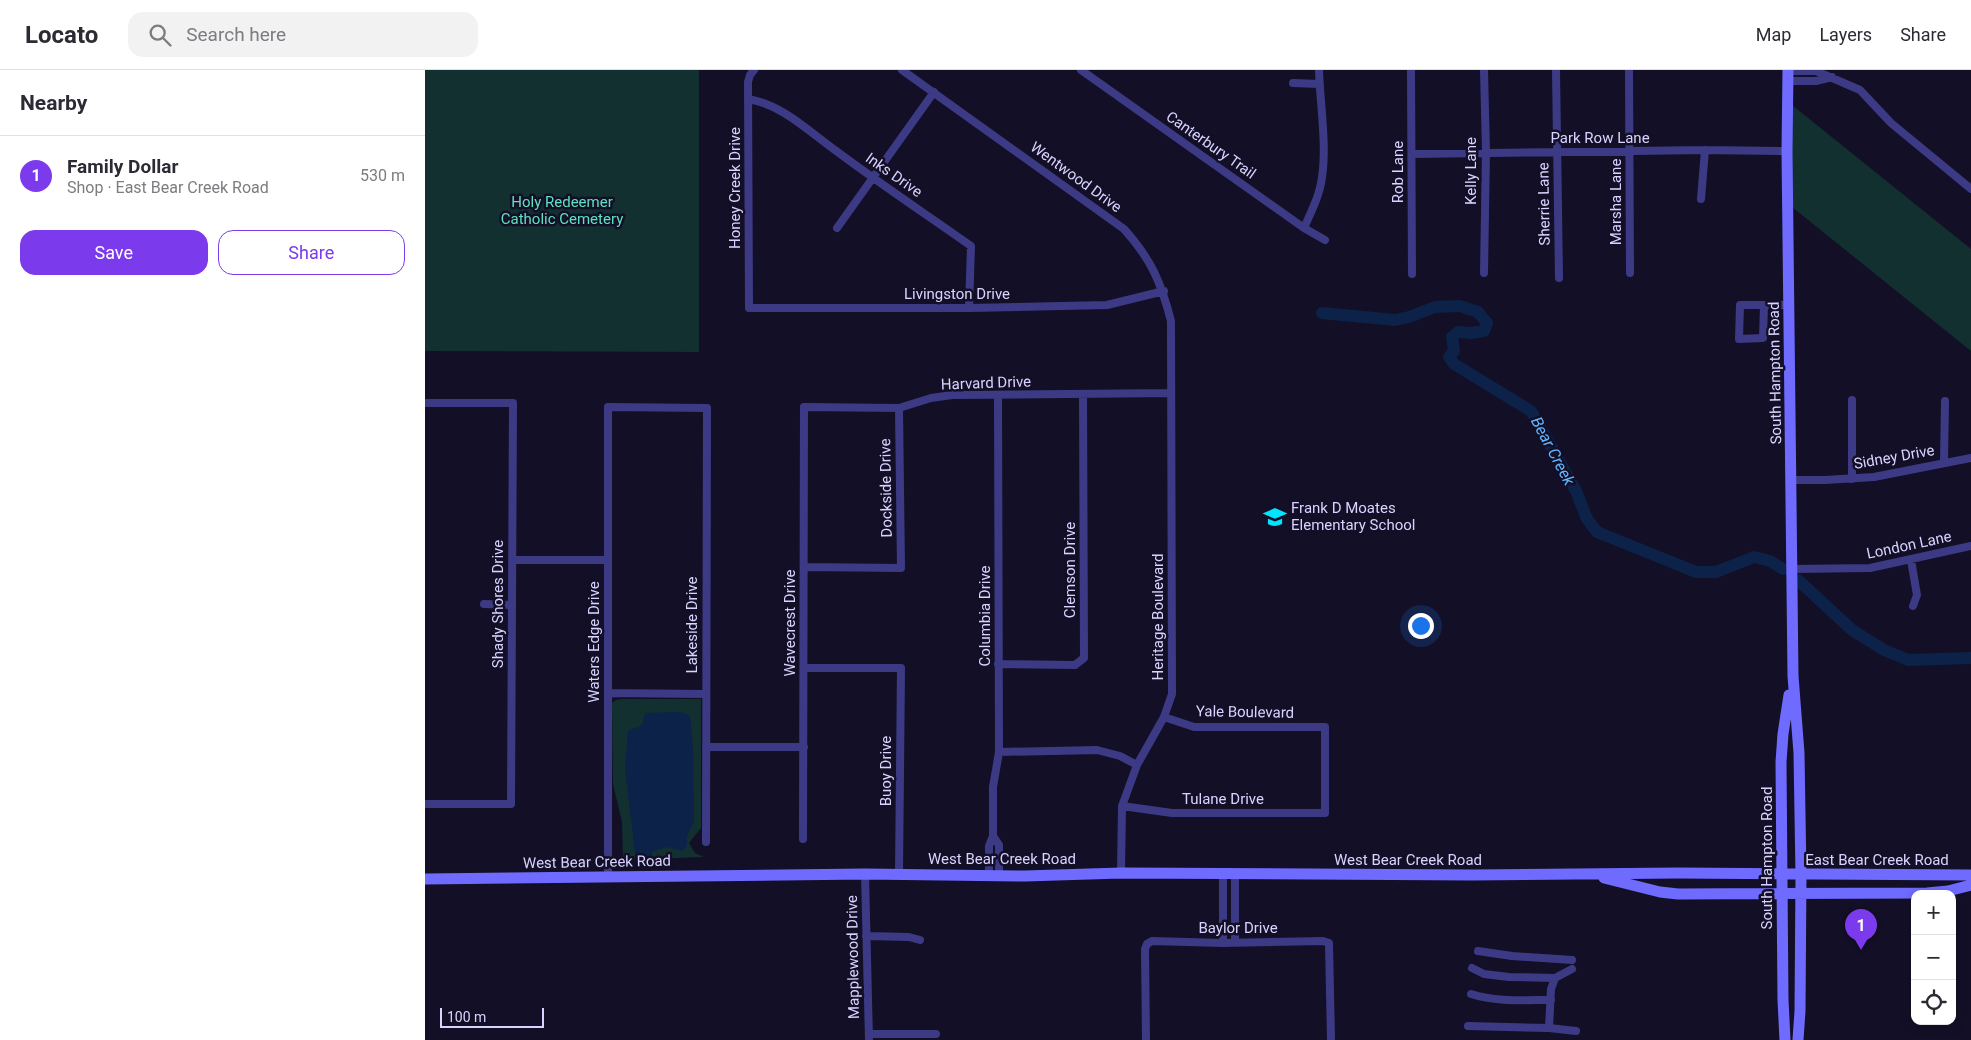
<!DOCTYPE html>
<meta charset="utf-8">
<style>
:root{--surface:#fff;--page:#f2f2f3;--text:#2b2b33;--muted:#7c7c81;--line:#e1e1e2;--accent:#7c3aed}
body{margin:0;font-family:Roboto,sans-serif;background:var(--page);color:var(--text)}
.controls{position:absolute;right:15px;bottom:15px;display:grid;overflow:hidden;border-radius:10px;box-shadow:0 2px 12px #0003}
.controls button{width:45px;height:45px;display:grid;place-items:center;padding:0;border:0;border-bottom:1px solid var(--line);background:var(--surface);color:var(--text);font:25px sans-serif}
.scale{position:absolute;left:15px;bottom:12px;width:104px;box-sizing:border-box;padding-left:5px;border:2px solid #d9d4ff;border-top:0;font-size:14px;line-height:18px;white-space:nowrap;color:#d9d4ff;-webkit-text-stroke:4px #130f26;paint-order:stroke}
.you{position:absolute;left:995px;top:555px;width:18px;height:18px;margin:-12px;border:4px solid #fff;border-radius:50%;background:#1a73e8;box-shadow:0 0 0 8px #1a73e833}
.badge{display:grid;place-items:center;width:32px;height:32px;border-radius:50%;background:var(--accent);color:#fff;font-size:16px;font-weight:700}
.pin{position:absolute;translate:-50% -41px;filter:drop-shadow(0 1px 2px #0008)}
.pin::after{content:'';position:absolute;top:26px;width:18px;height:15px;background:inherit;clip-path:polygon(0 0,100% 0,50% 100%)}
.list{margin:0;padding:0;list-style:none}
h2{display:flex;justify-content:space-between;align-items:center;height:65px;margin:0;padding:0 20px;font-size:21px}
h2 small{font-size:16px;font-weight:400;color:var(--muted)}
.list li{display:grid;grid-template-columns:32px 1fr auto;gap:15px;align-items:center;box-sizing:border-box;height:80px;padding:0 20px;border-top:1px solid var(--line)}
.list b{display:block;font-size:19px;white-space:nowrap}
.list p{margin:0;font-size:16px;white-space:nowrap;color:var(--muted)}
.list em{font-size:16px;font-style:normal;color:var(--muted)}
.actions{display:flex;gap:10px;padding:15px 20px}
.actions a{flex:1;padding:11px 0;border:1px solid var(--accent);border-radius:15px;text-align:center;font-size:18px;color:var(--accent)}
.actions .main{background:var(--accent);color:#fff}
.icon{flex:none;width:28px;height:28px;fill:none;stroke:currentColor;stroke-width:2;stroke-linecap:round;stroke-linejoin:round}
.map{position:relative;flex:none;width:1546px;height:970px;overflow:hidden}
header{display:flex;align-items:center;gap:30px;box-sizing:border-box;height:70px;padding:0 25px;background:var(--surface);border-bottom:1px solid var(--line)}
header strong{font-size:24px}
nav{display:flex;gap:28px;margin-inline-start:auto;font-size:18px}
.search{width:350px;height:45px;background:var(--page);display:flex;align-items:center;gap:12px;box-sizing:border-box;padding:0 18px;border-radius:15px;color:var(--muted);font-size:19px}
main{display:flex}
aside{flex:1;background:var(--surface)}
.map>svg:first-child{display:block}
</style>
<header>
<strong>Locato</strong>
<div class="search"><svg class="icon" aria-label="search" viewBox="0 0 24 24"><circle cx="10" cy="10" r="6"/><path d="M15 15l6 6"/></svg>Search here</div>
<nav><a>Map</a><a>Layers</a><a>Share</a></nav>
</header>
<main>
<aside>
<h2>Nearby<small></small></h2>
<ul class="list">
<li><span class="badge">1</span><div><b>Family Dollar</b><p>Shop · East Bear Creek Road</p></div><em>530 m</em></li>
</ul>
<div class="actions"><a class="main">Save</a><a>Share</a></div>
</aside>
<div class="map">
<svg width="1546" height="970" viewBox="0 0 1546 970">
<rect width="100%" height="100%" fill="#130f26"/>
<path fill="#12302f" d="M0,0H274V282L0,281Z
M1367,35L1546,179V281L1367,137Z
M196,629H276V758L264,773L270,783L279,787L198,790L197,752L188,714L187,633L191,630Z"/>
<path fill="#0c2248" d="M255,642L265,646L268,676L269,751L262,766V775L258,781L242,777L228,781L222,796L216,795L210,783L200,699L203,661L217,655L220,643Z"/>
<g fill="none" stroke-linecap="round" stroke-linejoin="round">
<path stroke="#0c2248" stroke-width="12" d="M897,243L970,250L984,247L1010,237L1035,236L1053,242L1062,253L1059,261L1046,263L1033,262L1027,267L1029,281L1024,287L1029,294L1106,341L1151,421L1162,449L1172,462L1271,502H1291L1329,487L1345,491L1358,499
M1373,510L1427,560L1459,580L1483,590L1546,588"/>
<path stroke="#3d3a85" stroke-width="8" d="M329,0L325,5L323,12L324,238H544L682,235L739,221
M477,0L699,159C726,189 736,212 746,251L747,624L739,647L712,695L697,736L696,803
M656,0L879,158L900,170
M986,0L987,204
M1131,0L1134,208
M1204,0L1205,203
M1363,1H1391L1435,20L1466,53L1546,119
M1363,11H1391L1407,7
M868,13L894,14
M323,29C359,35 385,63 414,83C457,115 502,145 546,176L544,238
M987,84L1280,80L1362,81
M1276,129L1280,80
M412,158L509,22
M879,158C886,142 895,125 897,107C902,74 895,34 894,0
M1059,203L1061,82L1059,0
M1339,235L1338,268L1314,269L1315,235H1364
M1427,330V409
M0,333H88L86,734H0
M1519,392L1520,331
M1366,410H1400L1449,407L1546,388
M87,490H183
M1486,490L1492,525L1488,536
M379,497L476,498L474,338
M1367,499L1445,498L1546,476
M59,534L87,535
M573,594L650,595L659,588L658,324
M379,598H476L474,804
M183,623L280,624
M281,677H379
M574,682L672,680L695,686L712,695
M697,736L747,743H900V657H769L739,647
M568,766L574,775V805
M378,769L379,337L474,338L506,328L527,325L746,323
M440,804L444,970
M564,806V776L568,766V717L574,682L573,326
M183,808V337L282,338L281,772
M441,866L484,867L495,870
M810,872V804
M798,873V804
M1053,881L1087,886L1147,890
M1047,898L1059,904L1084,907L1130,908L1147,899
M1046,924C1071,932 1099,930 1126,930
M1043,956L1124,958L1151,961
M1124,958L1126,919L1130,908
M444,964H511
M721,970L720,879L722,874L727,871L798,873L898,871L904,873L906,970"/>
<path stroke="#6f6bff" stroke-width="11" d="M1363,0L1362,81L1368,606L1374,683L1376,805L1375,941L1373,970
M1179,808L1235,822L1253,824L1502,823L1523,821L1546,815
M0,809L440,804L600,806L696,803L1047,805L1253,803L1546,805
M1360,970L1358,930L1356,692L1358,664L1364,625"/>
</g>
<defs>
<symbol id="school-bare" viewBox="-9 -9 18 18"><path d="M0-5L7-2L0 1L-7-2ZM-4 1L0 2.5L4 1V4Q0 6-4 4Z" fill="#00e5ff" stroke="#130f26" stroke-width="2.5" paint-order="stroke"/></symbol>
</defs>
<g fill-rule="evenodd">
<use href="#school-bare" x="834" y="431" width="32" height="32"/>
</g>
<g text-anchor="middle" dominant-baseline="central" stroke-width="5" stroke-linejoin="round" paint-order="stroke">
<g font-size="15" fill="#d9d4ff" stroke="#130f26">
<text x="1175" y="68">Park Row Lane</text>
<text transform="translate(786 75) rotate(35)">Canterbury Trail</text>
<text transform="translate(1046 101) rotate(-90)">Kelly Lane</text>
<text transform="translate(973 102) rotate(-90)">Rob Lane</text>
<text transform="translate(469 105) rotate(35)">Inks Drive</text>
<text transform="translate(651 107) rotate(36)">Wentwood Drive</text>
<text transform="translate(310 118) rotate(-90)">Honey Creek Drive</text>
<text transform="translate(1191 132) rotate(-90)">Marsha Lane</text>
<text transform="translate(1119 134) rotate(-91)">Sherrie Lane</text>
<text x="532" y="224">Livingston Drive</text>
<text transform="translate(1350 303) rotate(-91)">South Hampton Road</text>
<text transform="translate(561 313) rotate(-2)">Harvard Drive</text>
<text transform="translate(1469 387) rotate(-10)">Sidney Drive</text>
<text transform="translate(461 418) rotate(-91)">Dockside Drive</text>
<text transform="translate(1484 475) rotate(-12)">London Lane</text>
<text transform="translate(645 500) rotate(-90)">Clemson Drive</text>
<text transform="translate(73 534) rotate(-90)">Shady Shores Drive</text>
<text transform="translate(560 546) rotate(-90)">Columbia Drive</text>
<text transform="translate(733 547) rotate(-90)">Heritage Boulevard</text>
<text transform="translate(365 553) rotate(-90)">Wavecrest Drive</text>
<text transform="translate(267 555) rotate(-90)">Lakeside Drive</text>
<text transform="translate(169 572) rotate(-90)">Waters Edge Drive</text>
<text transform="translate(820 642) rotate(1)">Yale Boulevard</text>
<text transform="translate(461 701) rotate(-90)">Buoy Drive</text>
<text x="798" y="729">Tulane Drive</text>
<text transform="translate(1342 788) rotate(-90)">South Hampton Road</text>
<text x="577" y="789">West Bear Creek Road</text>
<text x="983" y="790">West Bear Creek Road</text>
<text x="1452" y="790">East Bear Creek Road</text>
<text transform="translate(172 792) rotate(-1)">West Bear Creek Road</text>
<text x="813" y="858">Baylor Drive</text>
<text transform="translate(428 887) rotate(-91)">Mapplewood Drive</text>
</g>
<g font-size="15" fill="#5fe0c0" stroke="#130f26">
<text x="137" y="132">Holy Redeemer<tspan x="137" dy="17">Catholic Cemetery</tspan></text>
</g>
<g font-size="15" fill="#d9d4ff" stroke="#130f26" text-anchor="start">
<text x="866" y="438">Frank D Moates<tspan x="866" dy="17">Elementary School</tspan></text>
</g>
<g font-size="16" font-style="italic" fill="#62b6ff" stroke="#130f26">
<text transform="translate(1128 381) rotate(62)">Bear Creek</text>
</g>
</g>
</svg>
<div class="controls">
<button>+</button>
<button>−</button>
<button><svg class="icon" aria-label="locate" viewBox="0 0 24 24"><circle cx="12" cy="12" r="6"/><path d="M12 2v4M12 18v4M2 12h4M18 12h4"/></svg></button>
</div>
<div class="scale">100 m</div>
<div class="you"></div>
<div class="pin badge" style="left:1436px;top:880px">1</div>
</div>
</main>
